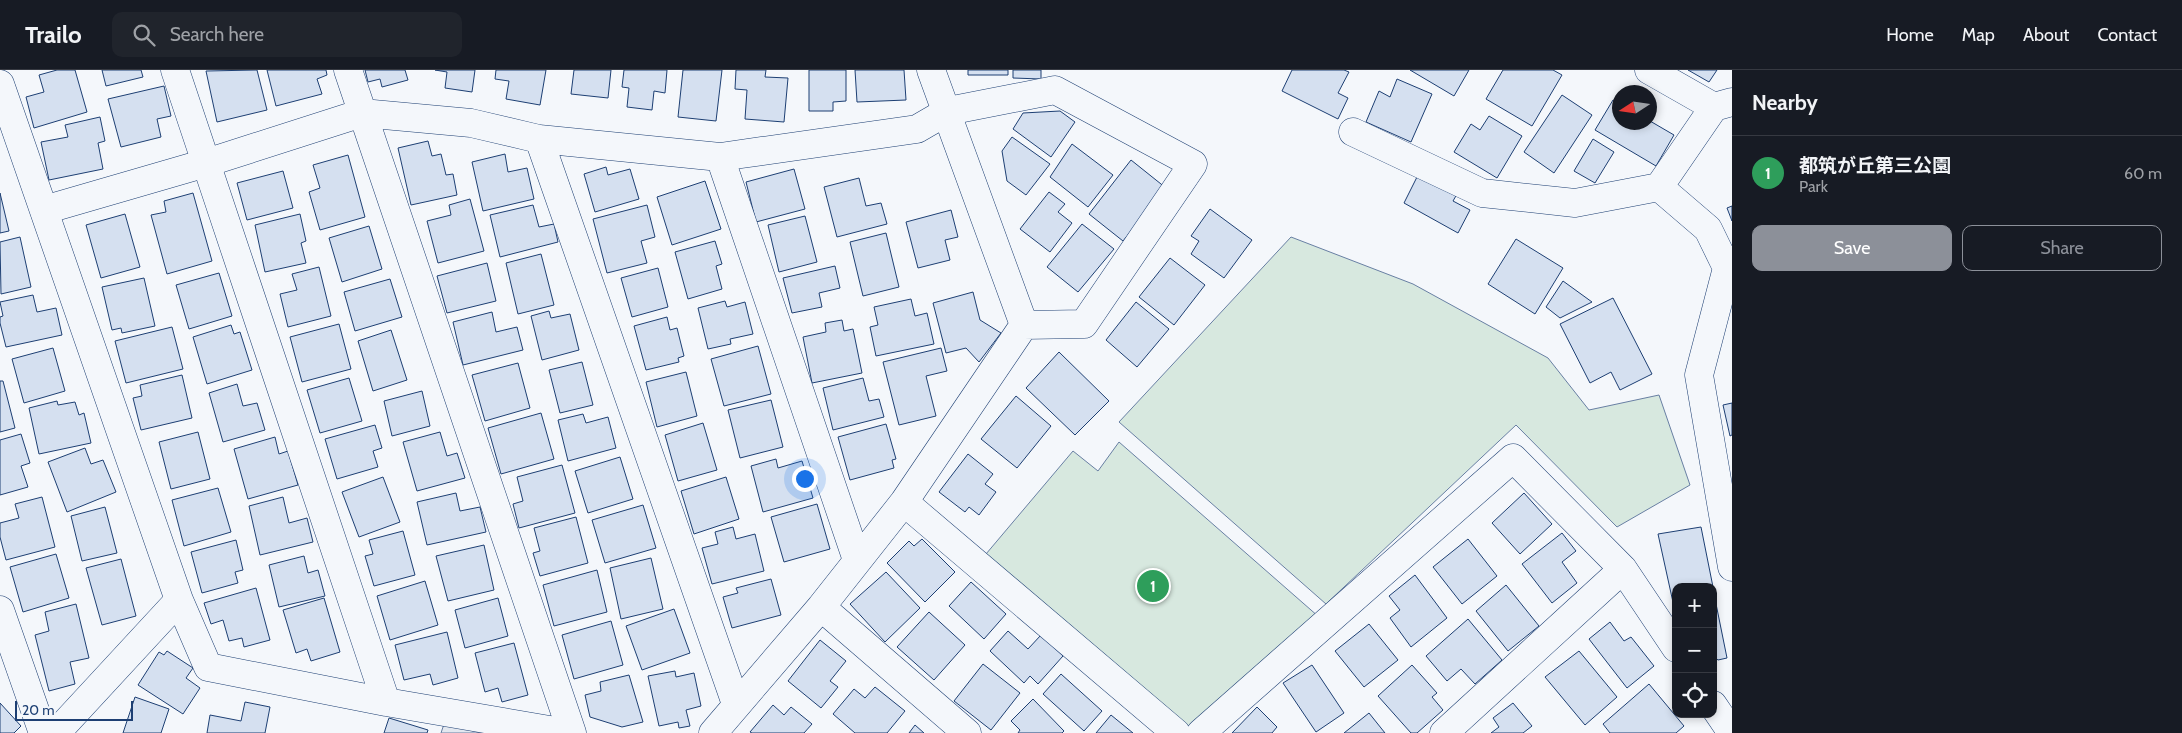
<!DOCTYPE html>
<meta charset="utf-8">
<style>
:root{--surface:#171b24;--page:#20242c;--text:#f1f3f6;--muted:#9ea1a6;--line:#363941;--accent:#8c9099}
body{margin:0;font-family:Cabin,"Noto Sans JP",sans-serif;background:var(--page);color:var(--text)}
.controls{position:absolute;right:15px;bottom:15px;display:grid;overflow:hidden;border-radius:10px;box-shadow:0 2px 8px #0003}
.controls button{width:45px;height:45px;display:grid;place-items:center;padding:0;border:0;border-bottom:1px solid var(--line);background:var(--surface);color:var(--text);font:25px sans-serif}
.compass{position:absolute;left:1612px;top:15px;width:45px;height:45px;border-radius:50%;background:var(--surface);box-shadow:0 2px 8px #0003;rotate:258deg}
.scale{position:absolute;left:15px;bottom:12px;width:118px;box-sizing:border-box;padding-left:5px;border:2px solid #1d3f73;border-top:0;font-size:14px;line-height:18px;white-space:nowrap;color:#1d3f73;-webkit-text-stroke:4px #f4f7fb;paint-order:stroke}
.you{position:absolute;left:804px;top:408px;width:18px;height:18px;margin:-12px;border:4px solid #fff;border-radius:50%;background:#1a73e8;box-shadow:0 0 0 8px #1a73e833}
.badge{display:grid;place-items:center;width:32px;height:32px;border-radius:50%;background:var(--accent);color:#fff;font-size:16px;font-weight:700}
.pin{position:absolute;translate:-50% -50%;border:2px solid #fff;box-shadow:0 1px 5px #0006}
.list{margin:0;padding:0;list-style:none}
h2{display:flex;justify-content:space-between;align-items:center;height:65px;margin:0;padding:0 20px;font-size:21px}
h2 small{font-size:16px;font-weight:400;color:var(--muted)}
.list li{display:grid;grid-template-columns:32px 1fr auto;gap:15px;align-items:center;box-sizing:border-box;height:75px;padding:0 20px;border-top:1px solid var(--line)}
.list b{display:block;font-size:19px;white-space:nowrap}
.list p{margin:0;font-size:16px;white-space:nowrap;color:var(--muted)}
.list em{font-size:16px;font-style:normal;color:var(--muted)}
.actions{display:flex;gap:10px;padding:15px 20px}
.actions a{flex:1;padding:11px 0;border:1px solid var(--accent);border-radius:10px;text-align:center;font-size:18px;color:var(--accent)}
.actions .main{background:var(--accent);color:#fff}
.icon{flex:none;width:28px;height:28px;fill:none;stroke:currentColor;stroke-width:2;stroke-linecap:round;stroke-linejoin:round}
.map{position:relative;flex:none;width:1732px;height:663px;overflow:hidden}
header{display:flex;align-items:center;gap:30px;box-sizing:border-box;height:70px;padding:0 25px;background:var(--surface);border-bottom:1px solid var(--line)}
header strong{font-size:24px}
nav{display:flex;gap:28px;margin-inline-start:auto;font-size:18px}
.search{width:350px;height:45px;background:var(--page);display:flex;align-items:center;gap:12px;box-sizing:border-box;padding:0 18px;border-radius:10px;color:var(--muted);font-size:19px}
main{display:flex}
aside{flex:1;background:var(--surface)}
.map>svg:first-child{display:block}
</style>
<header>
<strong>Trailo</strong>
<div class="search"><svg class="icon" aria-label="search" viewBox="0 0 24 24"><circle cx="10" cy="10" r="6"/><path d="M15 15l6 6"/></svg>Search here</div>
<nav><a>Home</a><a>Map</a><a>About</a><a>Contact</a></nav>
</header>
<main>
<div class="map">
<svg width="1732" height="663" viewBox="0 0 1732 663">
<rect width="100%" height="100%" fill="#f4f7fb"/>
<path fill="#d7e8df" stroke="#687fa3" d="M1291,167L1413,214L1548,288L1589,340L1659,325L1690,415L1617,457L1516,355L1326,534L1119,352Z
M1119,372L1319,547L1192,663L986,484L1073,381L1098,401Z"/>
<path fill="#e3e8f0" stroke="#687fa3" d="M444,654L482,663H441Z"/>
<path fill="#d5e0f0" stroke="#1d3f73" d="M57,0H75L87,42L34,58L26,27L44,22L39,5Z
M102,0H141L143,7L106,16Z
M257,0L267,40L217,52L206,1Z
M267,0H326L327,5L317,9L322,24L276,36Z
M365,0H405L408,10L382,17L380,9L368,12Z
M435,0H475L472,22L445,18L447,2Z
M496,0H546L540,35L506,29L509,11L495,9Z
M574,0H611L608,28L571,24Z
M624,0H667L665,23L654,21L652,40L627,37L629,18L622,17Z
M683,0H722L716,51L678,47Z
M736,0H766L765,7L788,8L784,52L745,49L747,20L735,19Z
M809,0H846V31L833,32V41H809Z
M855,0H904L906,30L857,32Z
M968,0H1008V5H968Z
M1013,0H1041V9L1013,8Z
M1292,0H1344L1349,2L1338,23L1348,28L1338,49L1282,21Z
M1410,0H1469L1454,26Z
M1503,0H1553L1562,5L1532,56L1486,29Z
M1688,0H1717L1709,12Z
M1397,9L1432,24L1411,72L1366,52L1379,21L1390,27Z
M164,16L171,46L157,49L161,67L121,77L108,29Z
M1562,25L1592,45L1554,103L1524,82Z
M1613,30L1620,33V52L1650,51L1674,65L1656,96L1595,60Z
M1060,41L1075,52L1051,87L1013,59L1023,43Z
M1489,46L1522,66L1497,108L1454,82L1471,54L1480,60Z
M100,47L105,71L98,73L103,99L49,110L41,72L68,67L65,55Z
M1012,67L1050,94L1026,125L1007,111L1002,81Z
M1593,69L1614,82L1595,113L1574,101Z
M428,71L432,86L441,84L446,105L453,104L457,125L411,135L398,78Z
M1072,74L1113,105L1088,137L1050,107Z
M505,84L508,102L527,98L534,129L483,141L472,92Z
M348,85L365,147L320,160L309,122L320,118L313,95Z
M1131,90L1166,118L1123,171L1089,144Z
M606,97L608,105L630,99L639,129L595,142L584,104Z
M794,99L805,139L756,152L746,112Z
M283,101L293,138L247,150L237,113Z
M1419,103L1457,124L1453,131L1470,140L1458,163L1404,133Z
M859,108L866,136L881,133L887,154L837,167L824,117Z
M705,111L721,159L672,175L657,127Z
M1049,122L1065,134L1058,142L1072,153L1050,182L1020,159Z
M0,123L9,161L0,163Z
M193,123L212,191L167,204L151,145L166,142L164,131Z
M470,129L484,181L438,193L427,151L451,145L449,135Z
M533,135L539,157L554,154L558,172L500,187L490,145Z
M647,135L655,167L641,171L647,193L607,203L593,149Z
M1732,136V151L1727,138Z
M1210,139L1252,170L1224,208L1191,184L1199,171L1191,166Z
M951,140L958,167L945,170L950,190L918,198L906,152Z
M125,144L140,197L101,208L86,155Z
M300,144L306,171L301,173L306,193L265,202L255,155Z
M805,146L817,192L779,202L768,155Z
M1082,154L1114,179L1078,222L1047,197Z
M369,156L382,199L342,212L329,168Z
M886,163L899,217L863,226L850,172Z
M20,167L31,217L1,224L0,172Z
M1516,169L1563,198L1535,244L1488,214Z
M715,171L722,194L716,196L722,219L688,229L675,182Z
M541,184L554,235L518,244L506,193Z
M1170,188L1205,215L1174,255L1139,227Z
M487,193L496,231L447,243L437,206Z
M835,196L840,218L819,223L822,237L792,243L783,208Z
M319,197L331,246L288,257L280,224L297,220L292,204Z
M658,198L668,237L632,247L621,208Z
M219,203L232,246L189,259L176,215Z
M144,208L155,256L122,263L121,258L112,260L102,217Z
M390,209L402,247L355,261L344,222Z
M1563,211L1592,232L1560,248L1546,237Z
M973,222L980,250L1001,263L979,292L966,278L946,283L933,233Z
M33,225L37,242L56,238L62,265L6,277L0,253V247L3,246L0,232Z
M1613,228L1652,304L1620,320L1611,302L1590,313L1560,254Z
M911,229L915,246L927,243L934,274L876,286L870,257L878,255L874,237Z
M725,231L727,237L745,232L753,264L730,269L731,274L708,279L698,238Z
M1136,232L1169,259L1137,297L1106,270Z
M549,241L551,248L570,244L579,280L542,290L531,246Z
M492,242L496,262L517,257L523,280L463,295L453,252Z
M667,247L670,260L677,258L684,286L678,288L679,292L646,300L634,256Z
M842,250L844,261L853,259L862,303L812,313L803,267L826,262L825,253Z
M339,254L351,299L302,312L290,267Z
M231,255L234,264L240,262L252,300L207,314L193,267Z
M172,257L183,299L126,313L115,271Z
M391,260L407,310L373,321L358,271Z
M758,276L771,324L724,336L711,289Z
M53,278L65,321L24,333L12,289Z
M941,278L947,301L926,306L936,346L899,355L883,292Z
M1059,282L1109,331L1075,365L1026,318Z
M582,292L593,335L560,343L549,300Z
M518,293L530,338L485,351L472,305Z
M686,302L697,346L657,357L646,312Z
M182,305L192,348L141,360L133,328L142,326L140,315Z
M349,308L362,351L320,363L307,320Z
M863,308L869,331L879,329L884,347L833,360L823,318Z
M0,311H3L15,358L0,362Z
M237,314L243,336L257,333L265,360L223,372L209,323Z
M422,321L430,356L392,366L384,331Z
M1016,326L1051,356L1017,398L981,369Z
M771,330L783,377L740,388L728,340Z
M57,331L58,335L75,332L79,345L84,343L91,373L39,384L29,338Z
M1732,333V365L1730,366L1723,335Z
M541,343L554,389L501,404L488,358Z
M583,344L586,353L608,347L616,378L568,391L558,350Z
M703,353L717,400L678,411L665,365Z
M886,354L896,389L892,390L894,398L850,410L838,367Z
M375,355L382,378L373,381L378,397L337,409L325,369Z
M198,362L210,409L171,419L159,372Z
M440,362L447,386L457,383L465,408L417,421L403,372Z
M21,364L30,393L21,396L28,417L0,425V370Z
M275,367L279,384L288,381L298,415L248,429L234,379Z
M85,378L91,394L103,390L116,422L67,442L48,392Z
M968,384L993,404L985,414L996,422L979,445L969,437L965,442L939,422Z
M620,387L633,429L588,443L575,401Z
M776,389L778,398L802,391L813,428L763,442L751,396Z
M562,395L575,443L519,458L513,434L523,431L517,407Z
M383,407L400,452L359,467L342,422Z
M726,407L739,449L694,464L681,421Z
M218,418L231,462L184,476L172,430Z
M456,423L460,441L480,437L486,462L427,475L417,432Z
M1524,423L1552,454L1520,484L1492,453Z
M42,427L55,477L6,490L0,467V453L19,448L15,434Z
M283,427L289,453L307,448L313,472L260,485L249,436Z
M817,434L830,479L784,492L771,447Z
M643,435L656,478L605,493L592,450Z
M105,437L117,483L82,491L71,446Z
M576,447L588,493L540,506L533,483L540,481L534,458Z
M733,457L736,469L755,464L764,501L712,514L702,478L718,474L715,462Z
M1701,457L1713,517H1676V546L1658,464Z
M403,461L415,505L374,516L365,486L373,484L369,470Z
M1562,463L1576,481L1562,492L1577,513L1552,533L1522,494Z
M922,469L955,502L925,532L887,493L909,471L914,476Z
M1468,469L1497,506L1462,534L1433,497Z
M236,470L243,500L235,502L238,513L202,523L191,482Z
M484,475L494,520L448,531L436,486Z
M56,484L69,528L23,542L10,497Z
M304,486L308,503L318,500L325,526L279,537L269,495Z
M651,488L663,539L621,549L610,498Z
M121,489L136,546L102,555L86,498Z
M597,500L607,542L554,556L543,515Z
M886,502L920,538L885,572L850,534Z
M1415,505L1447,548L1411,577L1390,548L1400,540L1389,526Z
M771,509L781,545L732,558L723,527L738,523L736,518Z
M425,511L438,555L390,570L377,526Z
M971,512L1006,544L984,569L949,536Z
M1506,515L1539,556L1508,581L1476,541Z
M256,518L270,570L244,577L242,568L229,571L223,550L211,554L204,533Z
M1713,519L1727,588L1718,590L1713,586Z
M324,528L340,582L311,591L307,579L296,583L283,540Z
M498,528L508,566L465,578L455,540Z
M76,534L89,588L70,592L75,614L49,621L35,565L49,561L45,542Z
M674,539L690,583L642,600L626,556Z
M929,542L965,575L934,610L897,577Z
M1468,549L1502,590L1475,614L1461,599L1447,611L1426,586Z
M611,551L623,595L574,609L562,565Z
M1610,552L1624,571L1631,567L1654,596L1627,618L1589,569Z
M1369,554L1398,590L1364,617L1335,581Z
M1008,561L1028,579L1041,565L1063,586L1038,614L1030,606L1024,613L990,581Z
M447,562L458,608L433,615L430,604L404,610L395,575Z
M820,570L846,591L830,611L838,617L821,638L788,611Z
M514,573L528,625L502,632L498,618L485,622L475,583Z
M167,581L193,598L186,608L200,618L183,644L138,615L159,582L164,585Z
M1579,581L1617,627L1585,655L1545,607Z
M983,594L1020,623L991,660L954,631Z
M1312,595L1344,643L1316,662L1283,613Z
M1412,595L1437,623L1432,627L1443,640L1417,663H1411L1378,626Z
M675,601L676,607L694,603L701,636L686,640L690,656L679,658L678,652L659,656L648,606Z
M1061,604L1102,641L1084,661L1043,624Z
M629,605L643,652L622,657L590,647L585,625L601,621L600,612Z
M1649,614L1684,656L1676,663H1610L1603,654Z
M875,617L905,641L887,663H855L833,644L854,619L865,628Z
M135,627L169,639L161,663H123Z
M1033,629L1064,661L1062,663H1018L1020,660L1011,651Z
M245,632L270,637L265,663H207L210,645L241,651Z
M0,633L21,656L14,663H0Z
M1513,633L1532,656L1523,663H1491L1499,657L1493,648Z
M773,635L784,645L791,637L812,654L804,663H752L750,662Z
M1257,637L1277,657L1272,663H1232Z
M1369,643L1385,663H1344Z
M1111,645L1133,663H1096Z
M389,648L428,660L427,663H384Z
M915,655L924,663H909Z"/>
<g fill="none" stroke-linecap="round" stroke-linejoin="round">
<defs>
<path id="street" d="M175,0L386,632
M348,0L572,663
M1649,0L1714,37L1732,32
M0,14L179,530L208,597L386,632L567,663
M1353,62L1482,123L1575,133L1659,117L1714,37
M539,69L736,634
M720,87L857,490
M1659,117L1708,159L1727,198L1699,305L1732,497
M44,140L206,93L362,43L471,53L539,69L720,87L917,59L948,41L1055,20L1193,94L1084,254L1024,255
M904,432L1176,663
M821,537L967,663
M0,540L43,663
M1713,635L1732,663
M56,663L179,530
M713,663L821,537L904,432L1024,255L931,0
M1201,663L1513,388L1623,499L1676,578
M1444,663L1623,499"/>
</defs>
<use href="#street" stroke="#1d3f73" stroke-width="29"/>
<use href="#street" stroke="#f4f7fb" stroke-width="28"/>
</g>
</svg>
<div class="controls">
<button>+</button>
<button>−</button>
<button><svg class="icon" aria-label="locate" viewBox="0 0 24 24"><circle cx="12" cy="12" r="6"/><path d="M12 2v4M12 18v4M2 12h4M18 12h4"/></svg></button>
</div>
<svg class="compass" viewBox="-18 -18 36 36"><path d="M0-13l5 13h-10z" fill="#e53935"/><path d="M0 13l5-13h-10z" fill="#9ea1a6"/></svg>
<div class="scale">20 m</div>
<div class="you"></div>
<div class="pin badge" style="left:1153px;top:516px;background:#2e9e5b">1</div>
</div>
<aside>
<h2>Nearby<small></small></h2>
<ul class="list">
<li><span class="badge" style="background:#2e9e5b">1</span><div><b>都筑が丘第三公園</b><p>Park</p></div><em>60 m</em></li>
</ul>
<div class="actions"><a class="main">Save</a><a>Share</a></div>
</aside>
</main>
